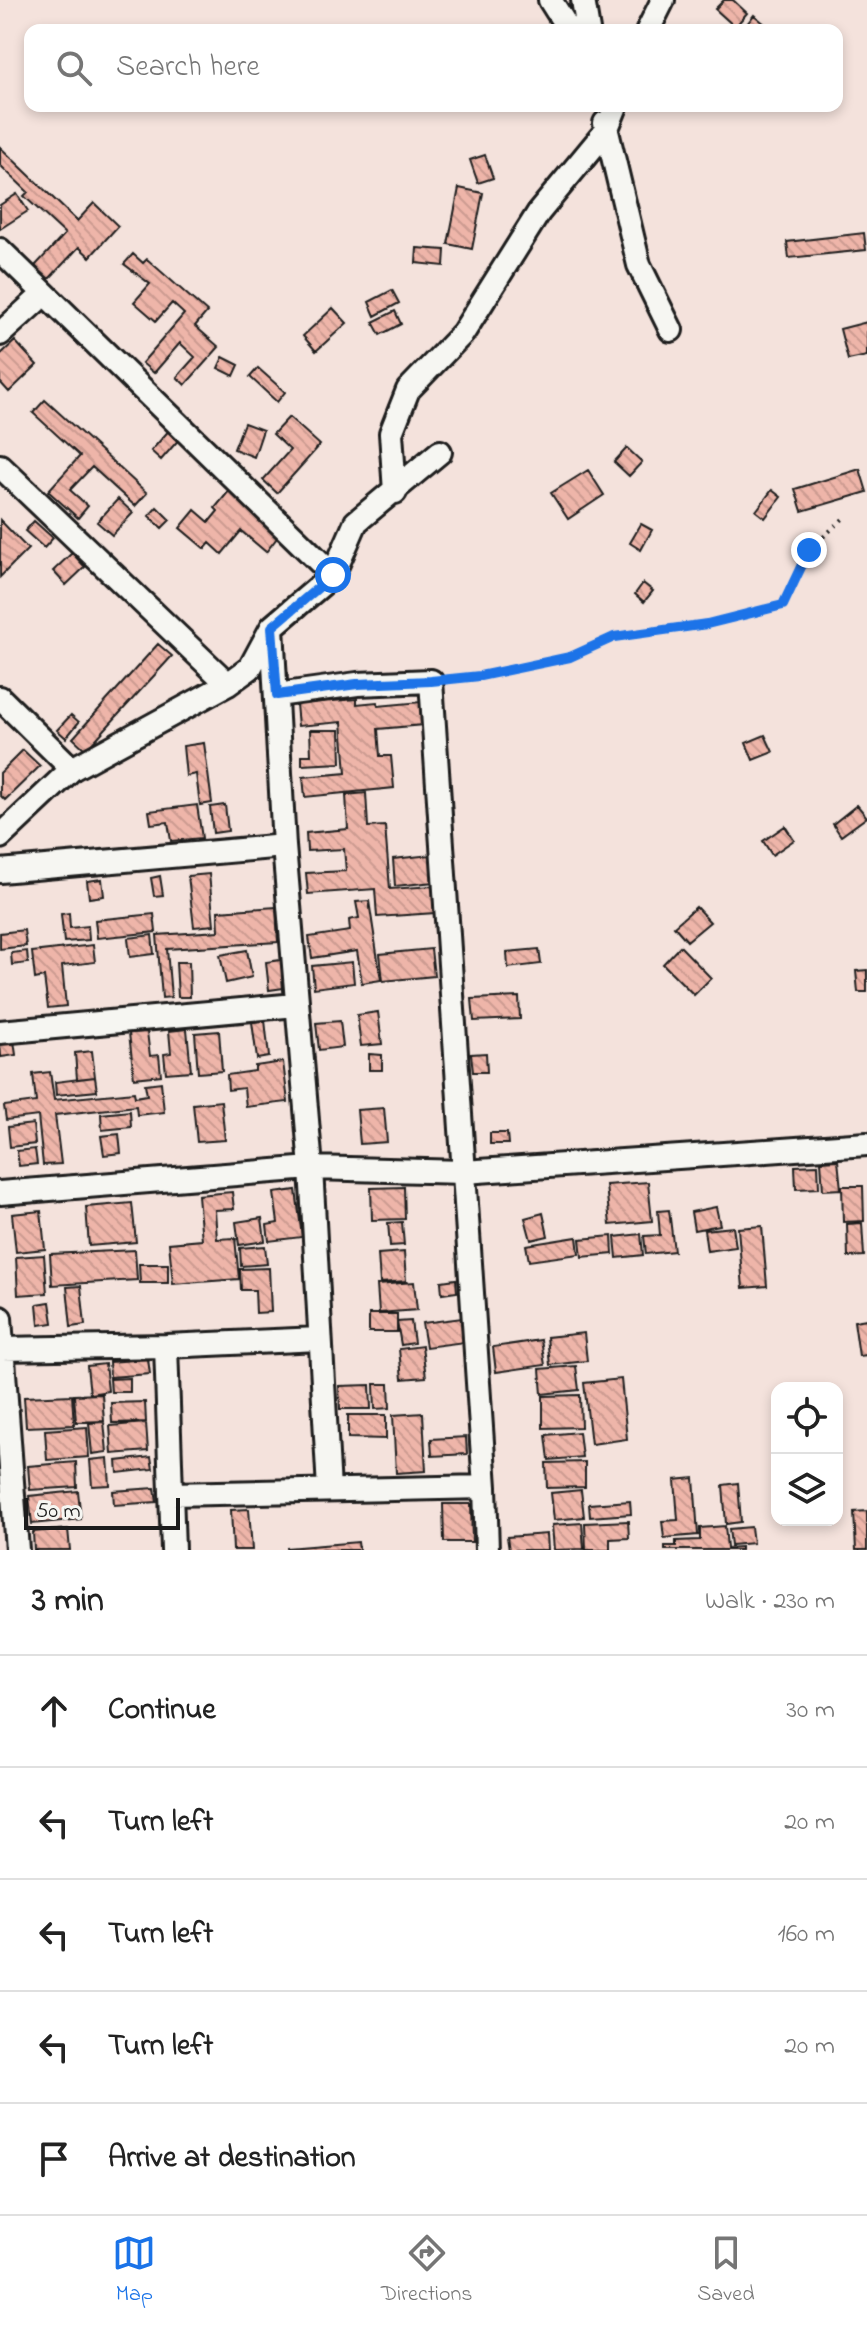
<!DOCTYPE html>
<meta charset="utf-8">
<style>
:root{--surface:#fff;--page:#f2f2f2;--text:#222;--muted:#767676;--line:#e0e0e0;--accent:#1a73e8}
body{margin:0;font-family:"Indie Flower",sans-serif;background:var(--page);color:var(--text)}
.controls{position:absolute;right:24px;bottom:24px;display:grid;overflow:hidden;border-radius:16px;box-shadow:0 4px 12px #0003}
.controls button{width:72px;height:72px;display:grid;place-items:center;padding:0;border:0;border-bottom:2px solid var(--line);background:var(--surface);color:var(--text);font:40px sans-serif}
.scale{position:absolute;left:24px;bottom:20px;width:156px;box-sizing:border-box;padding-left:8px;border:4px solid #1c1c1c;border-top:0;font-size:22px;line-height:28px;white-space:nowrap;color:#1c1c1c;-webkit-text-stroke:6px #f6f6f2;paint-order:stroke}
.stop{position:absolute;width:24px;height:24px;margin:-18px;border:6px solid #1a73e8;border-radius:50%;background:#fff}
.stop.end{background:#1a73e8;border-color:#fff;box-shadow:0 2px 8px #0008}
.list{margin:0;padding:0;list-style:none}
h2{display:flex;justify-content:space-between;align-items:center;height:104px;margin:0;padding:0 32px;font-size:34px}
h2 small{font-size:26px;font-weight:400;color:var(--muted)}
.list li{display:grid;grid-template-columns:52px 1fr auto;gap:24px;align-items:center;box-sizing:border-box;height:112px;padding:0 32px;border-top:2px solid var(--line)}
.list b{display:block;font-size:30px;white-space:nowrap}
.list em{font-size:26px;font-style:normal;color:var(--muted)}
.icon{flex:none;width:44px;height:44px;fill:none;stroke:currentColor;stroke-width:2;stroke-linecap:round;stroke-linejoin:round}
.map{position:relative;flex:none;width:867px;height:1550px;overflow:hidden}
.search{position:absolute;background:var(--surface);box-shadow:0 4px 12px #0003;left:24px;right:24px;top:24px;height:88px;display:flex;align-items:center;gap:20px;box-sizing:border-box;padding:0 28px;border-radius:16px;color:var(--muted);font-size:30px}
.sheet{height:664px;background:var(--surface)}
nav{display:flex;justify-content:space-around;align-items:center;box-sizing:border-box;height:112px;border-top:2px solid var(--line);background:var(--surface);font-size:22px;color:var(--muted)}
nav a{display:grid;justify-items:center;gap:4px}
nav .on{color:var(--accent)}
.map>svg:first-child{display:block}
</style>
<div class="map">
<svg width="867" height="1550" viewBox="0 0 867 1550">
<defs>
<pattern id="building-back-hatch" width="6" height="6" patternUnits="userSpaceOnUse" patternTransform="scale(2)"><rect width="6" height="6" fill="#eeb5a9"/><path d="M-1 5l2 2M0 0l6 6M5-1l2 2" fill="none" stroke="#cc9b91"/></pattern>
</defs>
<rect width="100%" height="100%" fill="#f4e2dc"/>
<filter id="ink" filterUnits="userSpaceOnUse"><feTurbulence type="fractalNoise" baseFrequency=".0125" numOctaves="2"/><feDisplacementMap in="SourceGraphic" scale="16" xChannelSelector="R" yChannelSelector="G"/><feConvolveMatrix kernelMatrix="1 2 1 2 8 2 1 2 1" color-interpolation-filters="sRGB"/></filter>
<g filter="url(#ink)">
<path fill="url(#building-back-hatch)" stroke="#1c1c1c" stroke-width="2" d="M724,0H733L747,13L735,27L715,9Z
M754,15L771,29L770,30L743,29Z
M0,147L77,221L94,203L118,226L90,257L79,247L49,279L35,266L65,234L24,196L28,192L0,165Z
M485,155L493,178L478,183L470,160Z
M459,188L483,193L472,249L448,244Z
M17,194L28,211L0,229V205Z
M864,233L866,250L789,258L787,242Z
M417,248L445,250L444,266L416,263Z
M133,254L143,263L147,259L207,312L195,326L219,347L185,385L177,377L195,357L180,343L154,373L142,363L184,314L172,303L156,321L134,302L150,284L124,264Z
M392,290L399,303L375,316L369,302Z
M333,308L347,323L316,351L303,336Z
M395,311L401,324L380,335L373,322Z
M867,322V356L848,360L840,329Z
M15,341L37,365L9,392L0,382V355Z
M223,357L239,365L234,376L218,368Z
M258,368L285,392L277,402L250,377Z
M45,400L147,493L135,506L92,467L70,490L88,506L78,518L48,491L80,456L33,413Z
M289,417L320,445L277,493L263,480L290,450L273,434Z
M244,423L263,430L254,457L234,449Z
M171,428L181,437L161,460L151,451Z
M627,448L642,462L629,476L614,462Z
M860,469L867,492L802,511L795,489Z
M588,470L604,495L568,519L551,493Z
M772,490L781,497L765,518L756,511Z
M229,491L280,534L266,552L241,531L222,554L210,543L205,549L180,528L195,510L209,522L218,511L215,508Z
M118,499L133,513L112,535L97,522Z
M157,507L170,520L162,528L149,516Z
M0,520L28,549L0,577Z
M34,521L53,538L44,548L25,531Z
M641,524L652,530L641,550L630,543Z
M72,553L85,567L66,585L53,571Z
M643,583L653,591L644,602L635,594Z
M158,644L172,656L86,750L73,738Z
M357,699V704L377,702L378,706L421,702L423,725L378,729L380,756H391L394,788L305,797L303,777L346,773L342,722L298,726L296,704Z
M71,715L79,722L66,738L57,730Z
M310,730H340L341,763L302,765V755H311Z
M765,735L773,752L753,760L746,743Z
M204,743L212,803L200,805L196,774L186,776L183,746Z
M23,750L40,766L5,800L0,795V773Z
M366,793L368,827L385,826L390,889L433,886L435,913L377,917L375,889L308,894L306,873L346,871L344,849L307,851L306,833L348,829L346,795Z
M197,805L202,838L171,841L168,822L151,824L149,811Z
M225,805L228,831L213,833L210,807Z
M857,805L867,817L841,836L833,824Z
M785,826L794,840L772,855L763,841Z
M431,855L434,882L395,886L393,859Z
M209,874L214,925L194,927L188,876Z
M160,876L163,895L154,896L151,878Z
M102,879L104,896L89,898L87,881Z
M369,901L381,980L362,983L357,951L312,958L309,937L350,931L349,920L359,918L356,902Z
M276,907L278,942L167,949L171,997L162,998L157,935L219,931L218,911Z
M696,907L710,922L687,941L674,926Z
M69,913L70,928L88,926L89,940L64,942L61,914Z
M154,914L156,932L97,938L95,920Z
M24,930L26,946L0,949V933Z
M152,935L154,954L130,957L128,938Z
M93,945L95,962L62,966L66,1006L48,1008L44,977L35,979L32,952Z
M680,946L711,978L694,995L663,964Z
M431,949L434,976L383,981L380,954Z
M539,949L541,964L508,968L507,952Z
M247,950L252,977L226,983L220,955Z
M27,951L28,963L12,965L11,953Z
M281,960L284,988L269,990L266,962Z
M176,962H189L190,997H178Z
M352,962L354,983L314,988L312,966Z
M867,970V992H858L856,971Z
M519,997L520,1019L474,1021L472,999Z
M378,1012L382,1044L361,1046L357,1015Z
M265,1020L269,1057L257,1059L252,1022Z
M340,1021L343,1047L319,1050L316,1023Z
M187,1029L191,1071L166,1073L164,1054L171,1053L169,1031Z
M219,1031L222,1071L198,1073L195,1033Z
M147,1032L150,1056L159,1055L161,1075L134,1078L129,1033Z
M14,1041L16,1055L1,1057L0,1042Z
M92,1051L95,1077L77,1079L75,1053Z
M486,1053L487,1072H473L471,1054Z
M369,1054L382,1055V1070H369Z
M283,1062L288,1102L246,1107L244,1088L228,1090L227,1075L255,1071V1066Z
M50,1072L54,1100L134,1092L135,1097L147,1095L145,1084L161,1082L164,1112L137,1115L136,1106L55,1115L61,1164L43,1165L38,1116L6,1120L4,1106L36,1102L33,1074Z
M95,1077L97,1091L56,1095L55,1082Z
M221,1101L225,1140L197,1142L193,1104Z
M384,1108L387,1142L360,1144L357,1110Z
M130,1111L131,1127L102,1130L101,1114Z
M33,1124L35,1144L10,1147L8,1127Z
M490,1133H507L508,1144H490Z
M119,1134L121,1153L104,1155L101,1136Z
M35,1149L37,1164L19,1166L17,1151Z
M838,1160L841,1189L823,1190L821,1161Z
M818,1165L819,1188L796,1189L795,1166Z
M648,1182L652,1221L610,1225L606,1185Z
M842,1186H863L864,1221L843,1222Z
M404,1187L405,1219L372,1220L371,1188Z
M296,1190L302,1237L269,1241L267,1225L278,1223L274,1193Z
M232,1192L234,1209L215,1210L217,1239L235,1238L239,1279L173,1284L169,1243L202,1240L198,1195Z
M132,1203L136,1242L89,1246L86,1207Z
M716,1207L720,1225L694,1230L691,1212Z
M669,1210L674,1251L646,1254L644,1236L660,1235L658,1211Z
M41,1211L45,1249L16,1252L12,1214Z
M543,1213L548,1236L531,1240L525,1218Z
M262,1218L265,1241L239,1245L236,1222Z
M402,1222L404,1245L390,1246L388,1223Z
M862,1223L864,1256L848,1257L847,1224Z
M762,1226L767,1286L743,1288L738,1228Z
M733,1227L736,1247L707,1251L704,1230Z
M641,1234L643,1255L617,1258L615,1237Z
M612,1236L613,1254L582,1257L580,1239Z
M577,1237L579,1254L529,1261L526,1245Z
M265,1246L267,1264L241,1266L240,1248Z
M135,1250L137,1280L52,1285L50,1254Z
M404,1252L406,1281L380,1283L378,1254Z
M44,1255L47,1293L18,1295L16,1257Z
M139,1264H168V1283H140Z
M269,1268L271,1312L256,1313L255,1290H241L240,1269Z
M456,1279L457,1292L442,1294L441,1281Z
M414,1282L417,1310L379,1313L377,1285Z
M81,1286L85,1325L71,1327L67,1287Z
M50,1302L53,1323L39,1325L37,1304Z
M369,1314H397V1332H369Z
M462,1318L465,1342L426,1347L422,1323Z
M867,1319V1355L859,1356L854,1321Z
M411,1321L414,1343L401,1345L397,1322Z
M584,1333L587,1361L550,1365L547,1337Z
M541,1340L545,1365L496,1372L493,1347Z
M422,1346L426,1377L402,1379L399,1349Z
M148,1359L150,1374L110,1377L109,1362Z
M105,1364L108,1391L90,1394L87,1366Z
M576,1366L579,1390L542,1394L540,1369Z
M130,1378V1392H111L110,1379Z
M621,1379L627,1439L591,1444L584,1383Z
M374,1384H389L390,1408L375,1409Z
M370,1385L371,1409H340L339,1386Z
M102,1394L104,1421L76,1422L74,1395Z
M72,1395L74,1425L26,1427L24,1397Z
M580,1395L581,1427L543,1428V1396Z
M145,1402L146,1422L112,1423L111,1403Z
M423,1413L426,1471L396,1473L393,1415Z
M348,1415H386V1439L348,1438Z
M104,1422L107,1452L92,1454L89,1423Z
M146,1423L148,1451L112,1454L110,1426Z
M87,1427L89,1457L47,1460L45,1430Z
M579,1432L582,1457L549,1460L546,1435Z
M466,1437L467,1454L432,1456L431,1439Z
M151,1457L153,1469L118,1473L117,1461Z
M108,1458L110,1485L92,1486L90,1460Z
M76,1462L77,1487L30,1490L28,1466Z
M585,1462V1487L547,1488L546,1463Z
M694,1478L698,1535L664,1538L662,1521L678,1520L675,1480Z
M738,1483L741,1522L726,1524L723,1485Z
M155,1488L157,1502L114,1505L113,1491Z
M581,1490L584,1517L554,1520L551,1493Z
M78,1491L81,1519L32,1524L29,1496Z
M630,1501L631,1514L590,1517L589,1504Z
M443,1504H471L472,1542H444Z
M249,1509L252,1550H233L231,1510Z
M867,1511V1550H856L854,1512Z
M628,1521L629,1538L610,1539V1550H586L585,1523Z
M582,1523L584,1549L554,1550L552,1525Z
M725,1526L727,1548L741,1547V1550H665V1546H676V1541L700,1540V1528Z
M751,1527L753,1543L731,1545L729,1529Z
M68,1529L70,1550H34L33,1532Z
M547,1534L548,1550H509L507,1537Z
M358,1542L359,1550H287V1548Z"/>
<g fill="none" stroke-linecap="round" stroke-linejoin="round">
<defs>
<path id="minor" d="M550,0L569,30
M583,0L588,30
M648,30L663,0
M605,123L639,265L671,330
M0,250L333,575
M0,334L44,294
M0,466L228,684
M395,492L391,433L408,390L463,333L539,212L606,131L616,106
M272,627L284,846L311,1168L329,1490
M277,695L357,684L431,681L485,1487L487,1550
M0,698L72,769L0,837
M72,769L228,684L250,668L272,627L333,575L356,522L440,452
M0,871L284,846
M0,1032L296,1005
M0,1193L311,1168L464,1172L867,1144
M0,1318L17,1550
M166,1346L173,1550
M2,1349L166,1346L319,1339
M171,1494L485,1487"/>
</defs>
<use href="#minor" stroke="#1c1c1c" stroke-width="28"/>
<path stroke="#1c1c1c" stroke-width="4" stroke-dasharray="2 6" stroke-linecap="butt" d="M449,679L480,676L570,657L614,637L707,624L783,605L809,550L845,517"/>
<use href="#minor" stroke="#f6f6f2" stroke-width="22"/>
</g>
</g>
<g fill="none" stroke-linecap="round" stroke-linejoin="round" filter="url(#ink)">
<path stroke="#1a73e8" stroke-width="10" d="M333,575L272,627L277,695L357,684L431,681L480,676L570,657L614,637L707,624L783,605L809,550"/>
</g>
</svg>
<div class="controls">
<button><svg class="icon" aria-label="locate" viewBox="0 0 24 24"><circle cx="12" cy="12" r="6"/><path d="M12 2v4M12 18v4M2 12h4M18 12h4"/></svg></button>
<button><svg class="icon" aria-label="layers" viewBox="0 0 24 24"><path d="M12 4l9 5-9 5-9-5zM3 14l9 5 9-5"/></svg></button>
</div>
<div class="scale">50 m</div>
<div class="stop" style="left:333px;top:575px"></div>
<div class="stop end" style="left:809px;top:550px"></div>
<div class="search"><svg class="icon" aria-label="search" viewBox="0 0 24 24"><circle cx="10" cy="10" r="6"/><path d="M15 15l6 6"/></svg>Search here</div>
</div>
<section class="sheet">
<h2>3 min<small>Walk · 230 m</small></h2>
<ul class="list">
<li><svg class="icon" aria-label="ahead" viewBox="0 0 24 24"><path d="M12 20V5M6 11l6-6 6 6"/></svg><div><b>Continue</b></div><em>30 m</em></li>
<li><svg class="icon" aria-label="left" viewBox="0 0 24 24"><path d="M17 20v-9H6M10 6l-5 5 5 5"/></svg><div><b>Turn left</b></div><em>20 m</em></li>
<li><svg class="icon" aria-label="left" viewBox="0 0 24 24"><path d="M17 20v-9H6M10 6l-5 5 5 5"/></svg><div><b>Turn left</b></div><em>160 m</em></li>
<li><svg class="icon" aria-label="left" viewBox="0 0 24 24"><path d="M17 20v-9H6M10 6l-5 5 5 5"/></svg><div><b>Turn left</b></div><em>20 m</em></li>
<li><svg class="icon" aria-label="arrive" viewBox="0 0 24 24"><path d="M6 21V4h12l-3 4 3 4H6"/></svg><div><b>Arrive at destination</b></div></li>
</ul>
</section>
<nav>
<a class="on"><svg class="icon" aria-label="map" viewBox="0 0 24 24"><path d="M3 6l6-2 6 2 6-2v14l-6 2-6-2-6 2zM9 4v14M15 6v14"/></svg>Map</a>
<a><svg class="icon" aria-label="directions" viewBox="0 0 24 24"><path d="M12 3l9 9-9 9-9-9zM9 14v-3h6M13 9l2 2-2 2"/></svg>Directions</a>
<a><svg class="icon" aria-label="saved" viewBox="0 0 24 24"><path d="M7 4h10v16l-5-4-5 4z"/></svg>Saved</a>
</nav>
